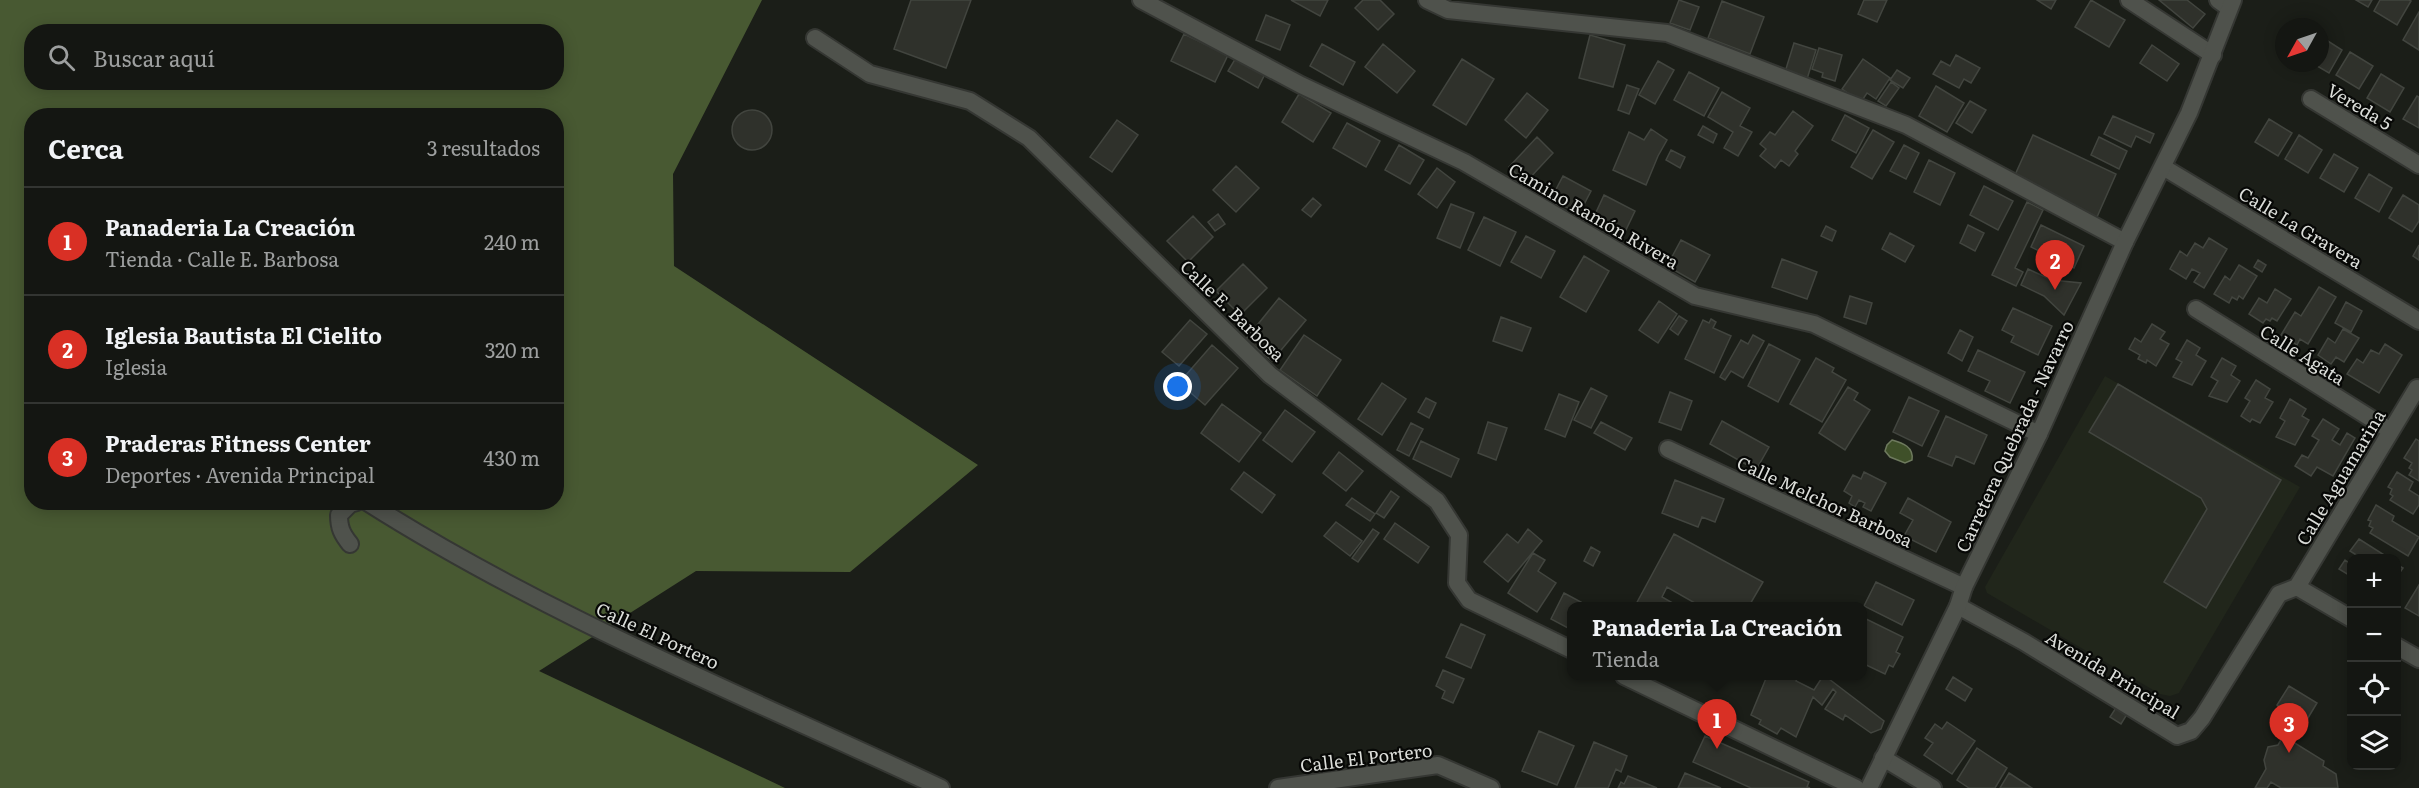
<!DOCTYPE html>
<html lang="es">
<meta charset="utf-8">
<style>
:root{--surface:#141612;--page:#212320;--text:#f1f3f6;--muted:#9d9f9f;--line:#333532;--accent:#d93025}
body{margin:0;font-family:Literata,serif;background:var(--page);color:var(--text)}
.controls{position:absolute;right:18px;bottom:18px;display:grid;overflow:hidden;border-radius:12px;box-shadow:0 3px 15px #0003}
.controls button{width:54px;height:54px;display:grid;place-items:center;padding:0;border:0;border-bottom:2px solid var(--line);background:var(--surface);color:var(--text);font:30px sans-serif}
.compass{position:absolute;left:2275px;top:18px;width:54px;height:54px;border-radius:50%;background:var(--surface);box-shadow:0 3px 15px #0003;rotate:230deg}
.you{position:absolute;left:1178px;top:387px;width:21px;height:21px;margin:-15px;border:4px solid #fff;border-radius:50%;background:#1a73e8;box-shadow:0 0 0 9px #1a73e833}
.badge{display:grid;place-items:center;width:39px;height:39px;border-radius:50%;background:var(--accent);color:#fff;font-size:20px;font-weight:700}
.pin{position:absolute;translate:-50% -50px;filter:drop-shadow(0 2px 3px #0008)}
.pin::after{content:'';position:absolute;top:32px;width:21px;height:18px;background:inherit;clip-path:polygon(0 0,100% 0,50% 100%)}
.popup{position:absolute;left:1567px;top:602px;width:300px;height:78px;box-sizing:border-box;display:grid;place-content:center;border-radius:12px;background:var(--surface);filter:drop-shadow(0 2px 4px #0005);font-size:20px;white-space:nowrap;color:var(--muted)}
.popup b{font-size:22px;color:var(--text)}
.popup::after{content:'';position:absolute;left:50%;top:100%;margin-left:-12px;border:12px solid transparent;border-top-color:var(--surface)}
.list{margin:0;padding:0;list-style:none}
h2{display:flex;justify-content:space-between;align-items:center;height:78px;margin:0;padding:0 24px;font-size:26px}
h2 small{font-size:20px;font-weight:400;color:var(--muted)}
.list li{display:grid;grid-template-columns:39px 1fr auto;gap:18px;align-items:center;box-sizing:border-box;height:108px;padding:0 24px;border-top:2px solid var(--line)}
.list b{display:block;font-size:22px;white-space:nowrap}
.list p{margin:0;font-size:20px;white-space:nowrap;color:var(--muted)}
.list em{font-size:20px;font-style:normal;color:var(--muted)}
.icon{flex:none;width:33px;height:33px;fill:none;stroke:currentColor;stroke-width:2;stroke-linecap:round;stroke-linejoin:round}
.map{position:relative;flex:none;width:2419px;height:788px;overflow:hidden}
.search{position:absolute;background:var(--surface);box-shadow:0 3px 15px #0003;left:24px;top:24px;width:540px;height:66px;display:flex;align-items:center;gap:15px;box-sizing:border-box;padding:0 21px;border-radius:24px;color:var(--muted);font-size:22px}
.panel{position:absolute;background:var(--surface);box-shadow:0 3px 15px #0003;left:24px;top:108px;width:540px;height:402px;border-radius:24px}
.map>svg:first-child{display:block}
</style>
<div class="map">
<svg width="2419" height="788" viewBox="0 0 2419 788">
<rect width="100%" height="100%" fill="#1b1e18"/>
<path fill="#21261b" d="M2105,376L2300,487L2179,693L2170,696L2160,694L1987,593L1985,587Z"/>
<path fill="#485932" fill-rule="evenodd" d="M0,0H762L673,174L674,266L978,465L850,572L696,571L539,671L785,788H0ZM32,32H556V82H32ZM32,116H556V502H32Z"/>
<path fill="#3f5029" stroke="#6e7a5e" stroke-width="1.5" d="M1892,440C1903,443 1914,447 1912,460L1905,463L1890,457L1885,451L1887,445Z"/>
<path fill="#2f312b" stroke="#42453f" stroke-width="1.5" d="M911,0H971L946,68L894,49Z
M1291,0H1328L1320,16Z
M1363,0H1380L1394,14L1378,30L1355,8Z
M1679,0L1699,7L1690,30L1670,23Z
M1864,0H1887L1877,22L1858,14Z
M2037,0H2056L2051,9Z
M2091,0L2125,20L2109,47L2075,27Z
M2159,0H2187L2205,14L2193,28Z
M2356,0H2372L2368,7Z
M2380,0H2409L2411,1L2397,25L2374,11Z
M1722,1L1764,17L1750,54L1708,38Z
M2419,12V50L2403,40Z
M1266,15L1290,25L1280,50L1256,40Z
M1184,34L1228,55L1215,82L1171,61Z
M1590,35L1625,45L1613,87L1579,78Z
M2320,36L2342,50L2329,73L2312,63H2320Z
M1794,43L1816,50L1807,79L1785,72Z
M1322,44L1355,62L1343,85L1310,66Z
M1383,44L1415,71L1397,93L1365,67Z
M2152,45L2179,64L2167,81L2140,63Z
M1819,48L1842,55L1835,81L1822,77L1823,73L1812,69Z
M2350,52L2373,66L2359,89L2336,75Z
M1956,55L1980,68L1971,83L1964,79L1959,88L1933,74L1941,61L1950,66Z
M1237,56L1266,72L1258,88L1228,71Z
M1462,59L1494,79L1466,125L1433,105Z
M1863,59L1890,78L1876,99L1867,93L1861,102L1842,89Z
M1658,61L1674,70L1655,104L1639,95Z
M1897,70L1910,78L1903,88L1890,80Z
M1689,72L1719,88L1704,116L1674,100Z
M2381,74L2404,88L2390,112L2367,98Z
M1891,82L1899,88L1886,106L1878,101Z
M1627,85L1639,89L1629,114L1618,110Z
M1936,86L1964,103L1947,132L1919,116Z
M1722,92L1750,108L1740,126L1752,132L1738,156L1724,148L1733,132L1708,117Z
M1527,93L1548,110L1526,138L1505,120Z
M1299,94L1331,113L1313,142L1282,122Z
M2417,96L2419,97V128L2403,119Z
M1970,101L1986,110L1972,133L1956,123Z
M732 130a20 20 0 1 1 40 0a20 20 0 1 1-40 0Z
M1793,111L1813,126L1795,151L1798,154L1789,166L1781,160L1775,168L1760,156L1766,149L1760,144L1770,132L1775,135Z
M1845,115L1869,128L1856,153L1832,140Z
M2113,116L2154,134L2150,143L2136,136L2131,147L2104,134Z
M2269,119L2292,133L2278,156L2255,142Z
M1117,120L1138,135L1112,172L1090,157Z
M1347,123L1380,141L1366,167L1333,148Z
M1703,126L1717,134L1713,143L1698,135Z
M1651,129L1667,140L1658,156L1646,185L1613,170L1629,132L1644,140Z
M1873,130L1894,142L1872,179L1851,167Z
M2033,135L2116,174L2097,217L2040,190L2041,187L2015,175Z
M2299,135L2322,150L2308,173L2285,159Z
M1537,137L1553,153L1526,182L1509,167Z
M2099,137L2127,151L2119,169L2091,155Z
M1399,145L1424,160L1410,184L1385,170Z
M1904,145L1919,153L1906,179L1890,171Z
M1671,150L1685,157L1680,168L1666,160Z
M2334,154L2358,168L2344,192L2320,178Z
M1929,160L1955,173L1940,205L1914,192Z
M1236,166L1259,188L1236,212L1213,190Z
M1437,168L1455,182L1437,208L1418,194Z
M2369,174L2392,188L2379,212L2355,198Z
M1563,176L1591,191L1579,214L1551,199Z
M1984,186L2013,201L1998,230L1970,215Z
M1604,195L1635,211L1623,236L1592,221Z
M2403,195L2419,205V221L2412,232L2389,218Z
M1313,198L1321,205L1311,217L1302,210Z
M2027,202L2043,210L2015,268L2023,272L2016,286L1992,275Z
M1451,204L1474,213L1460,248L1437,238Z
M1218,214L1225,224L1215,231L1208,222Z
M1193,216L1213,237L1188,262L1167,241Z
M1484,217L1516,232L1500,266L1468,250Z
M1968,225L1984,233L1975,251L1960,243Z
M2041,225L2084,246L2074,268L2031,247Z
M1826,226L1836,231L1832,241L1821,236Z
M1890,233L1914,246L1905,262L1882,249Z
M1526,236L1555,251L1541,278L1511,262Z
M2209,238L2227,249L2204,288L2194,282L2200,273L2192,269L2186,279L2170,269L2180,251L2187,256L2195,243L2203,248Z
M1681,240L1710,255L1695,282L1667,266Z
M2419,245V260L2413,256Z
M1584,256L1609,271L1586,312L1560,297Z
M1782,259L1817,272L1807,299L1772,287Z
M2258,260L2266,265L2262,272L2254,267Z
M1243,264L1267,288L1240,315L1216,291Z
M2239,265L2257,276L2243,299L2239,296L2237,300L2232,297L2229,303L2214,294L2225,276L2230,280Z
M2028,269L2052,280L2081,283L2064,315L2044,296L2021,285Z
M2319,287L2336,297L2308,344L2300,339L2297,345L2281,335L2295,312L2301,316Z
M2275,289L2291,299L2277,321L2272,318L2270,321L2266,319L2263,323L2249,314L2259,298L2267,303Z
M1850,296L1872,303L1866,324L1844,317Z
M1279,298L1306,320L1272,361L1246,339Z
M1659,301L1677,314L1658,343L1639,330Z
M2346,302L2362,311L2351,332L2335,323Z
M2013,308L2052,326L2038,355L2011,342L2014,336L2002,330Z
M1679,316L1687,321L1678,335L1670,329Z
M1501,317L1531,328L1522,351L1493,341Z
M1711,319L1716,322L1713,328L1731,336L1714,373L1685,359L1703,320L1709,323Z
M1190,320L1207,334L1179,366L1162,352Z
M2152,324L2165,332L2160,339L2169,344L2156,366L2147,360L2146,363L2138,359L2140,355L2129,349L2135,338L2141,342Z
M2343,329L2359,338L2344,362L2336,357L2331,364L2318,355L2328,338L2335,343Z
M1960,330L1973,337L1962,361L1948,353Z
M1304,335L1341,360L1317,396L1280,370Z
M1753,335L1764,341L1743,378L1731,371L1725,380L1720,377L1741,340L1748,344Z
M2187,340L2200,348L2196,355L2206,361L2192,385L2173,377L2182,362L2176,359Z
M1769,344L1800,360L1778,402L1748,386Z
M2385,344L2402,355L2379,393L2347,374L2357,359L2363,363L2371,350L2379,354Z
M1212,345L1238,368L1205,405L1179,383Z
M1978,350L2025,372L2010,403L1985,391L1990,381L1968,371Z
M1816,358L1834,368L1832,372L1846,380L1822,422L1790,404Z
M2222,358L2236,366L2231,375L2240,381L2227,402L2209,396L2218,381L2211,377Z
M2256,380L2270,389L2265,398L2273,402L2260,423L2252,419L2250,422L2241,416L2250,401L2245,398Z
M1382,383L1406,399L1382,435L1358,419Z
M2118,384L2281,480L2206,608L2164,582L2207,509L2201,498L2089,432Z
M1848,387L1858,393L1854,400L1870,410L1845,450L1819,433Z
M1591,388L1607,396L1591,428L1574,420Z
M1670,392L1692,401L1681,430L1659,422Z
M1559,394L1579,402L1565,437L1545,429Z
M1909,397L1939,411L1922,446L1893,432Z
M1426,398L1436,403L1429,418L1418,412Z
M2290,399L2306,409L2302,416L2309,420L2295,445L2276,437L2285,421L2280,418Z
M1222,404L1261,433L1239,462L1201,433Z
M1285,410L1315,432L1292,462L1263,440Z
M1946,416L1987,435L1974,464L1956,456L1952,466L1928,456Z
M2323,419L2339,429L2332,440L2340,445L2347,433L2355,438L2333,476L2317,467L2311,476L2295,466L2302,455L2308,458L2319,440L2312,436Z
M1722,421L1769,447L1756,470L1710,444Z
M1488,422L1507,428L1496,460L1478,453Z
M1601,422L1632,438L1625,450L1594,433Z
M1411,423L1423,429L1409,456L1397,450Z
M2416,439L2419,441V481L2409,475L2412,470L2409,468L2412,463L2404,458Z
M1421,441L1459,459L1451,477L1413,459Z
M1339,452L1363,471L1346,491L1323,473Z
M1244,472L1275,495L1262,513L1231,489Z
M1864,472L1886,483L1871,511L1863,507L1865,503L1859,500L1855,507L1849,503L1852,496L1844,491L1853,475L1861,479Z
M2397,472L2413,482L2409,490L2419,496V505L2413,514L2390,500L2393,496L2390,494L2392,489L2388,487Z
M1675,480L1724,499L1715,522L1702,517L1698,527L1662,513Z
M1391,491L1399,497L1384,518L1376,513Z
M1352,498L1375,514L1370,521L1346,505Z
M1908,498L1951,522L1936,552L1904,536L1913,520L1900,513Z
M2376,505L2394,516L2392,521L2419,537L2408,556L2370,533L2373,528L2369,526L2371,521L2368,520Z
M1336,522L1362,541L1350,556L1324,536Z
M1395,523L1429,547L1418,563L1384,539Z
M1373,529L1379,533L1358,562L1352,558Z
M1528,529L1542,541L1508,582L1484,562L1507,534L1518,543Z
M1674,534L1763,582L1749,606H1700L1667,587L1662,597L1678,606H1635Z
M2359,539L2389,558H2361L2350,551Z
M1591,547L1600,552L1593,566L1584,561Z
M1533,553L1545,560L1538,571L1556,583L1537,612L1508,593Z
M2345,560L2352,565V577L2339,569Z
M2396,564L2403,568L2396,578Z
M1876,582L1914,600L1902,625L1864,606Z
M2419,585V616L2405,608Z
M1564,593L1581,602L1579,606H1572V621L1568,628L1551,619Z
M1862,617L1903,637L1896,652L1900,654L1893,667L1889,665L1885,674L1862,663Z
M1461,624L1485,635L1471,668L1446,657Z
M1443,670L1464,679L1453,703L1442,698L1445,691L1436,686Z
M1767,676H1799L1796,681L1814,690L1823,676H1825L1884,721L1881,729L1871,733L1845,715L1843,720L1825,709L1836,692L1833,689L1822,705L1813,697L1796,737L1781,728L1777,734L1759,724L1761,720L1751,715Z
M1953,677L1972,689L1965,701L1946,689Z
M2132,683L2142,690L2121,724L2110,717Z
M2289,686L2317,703L2305,723L2277,705Z
M2294,718L2303,724L2293,742L2324,761L2323,766L2336,774L2338,788H2281L2271,782L2267,788H2255L2266,769L2264,760L2268,747L2278,745Z
M1947,722L1975,741L1952,774L1924,755L1933,743L1925,738L1935,724L1942,729Z
M1539,731L1574,746L1557,785L1522,771Z
M1705,736L1809,782L1807,787L1810,788H1751L1693,762Z
M1594,742L1627,756L1621,772L1616,769L1608,788H1575Z
M1977,748L2007,768L1995,788H1969L1957,780Z
M1685,773L1721,788H1678Z
M2009,773L2032,788H2000Z
M1628,776L1657,788H1618L1621,782L1624,784Z"/>
<g fill="none" stroke-linecap="round" stroke-linejoin="round">
<defs>
<path id="minor" d="M1141,0L1301,85L1464,162L1695,296L1814,324L2039,434
M1427,0L1448,10L1667,33L1906,125L2125,242
M2129,0L2213,55
M2218,0L2229,8
M815,38L870,74L970,101L1029,138L1270,375L1437,501L1459,535L1457,583L1469,600L1572,650
M2311,99L2419,165
M2163,167L2419,321
M2196,309L2391,431
M1668,449L1964,587
M367,502C548,617 748,697 941,788
M350,544C342,534 339,528 339,515L350,504L357,502
M2297,587L2417,388
M1958,606L2024,642L2177,736L2191,731L2202,718L2279,594L2297,587L2352,619
M2396,646L2419,659
M1624,676L1856,788
M1883,758L1933,788
M1278,788L1438,765L1491,788"/>
<path id="tertiary" d="M1869,788L1958,606L1964,587L2039,434L2125,242L2189,113L2233,0"/>
</defs>
<use href="#minor" stroke="#353733" stroke-width="20"/>
<use href="#tertiary" stroke="#353733" stroke-width="20"/>
<use href="#minor" stroke="#4f524c" stroke-width="16"/>
<use href="#tertiary" stroke="#4f524c" stroke-width="16"/>
</g>
<g text-anchor="middle" dominant-baseline="central" stroke-width="4.5" stroke-linejoin="round" paint-order="stroke">
<g font-size="18" fill="#dbddd9" stroke="#070806">
<text transform="translate(2360 106) rotate(31)">Vereda 5</text>
<text transform="translate(1594 215) rotate(30)">Camino Ramón Rivera</text>
<text transform="translate(2301 227) rotate(31)">Calle La Gravera</text>
<text transform="translate(1233 310) rotate(44)">Calle E. Barbosa</text>
<text transform="translate(2303 354) rotate(32)">Calle Ágata</text>
<text transform="translate(2014 436) rotate(-65)">Carretera Quebrada - Navarro</text>
<text transform="translate(2340 477) rotate(-59)">Calle Aguamarina</text>
<text transform="translate(1825 501) rotate(25)">Calle Melchor Barbosa</text>
<text transform="translate(658 635) rotate(25)">Calle El Portero</text>
<text transform="translate(2113 674) rotate(31)">Avenida Principal</text>
<text transform="translate(1366 757) rotate(-7)">Calle El Portero</text>
</g>
</g>
</svg>
<div class="controls">
<button>+</button>
<button>−</button>
<button><svg class="icon" aria-label="locate" viewBox="0 0 24 24"><circle cx="12" cy="12" r="6"/><path d="M12 2v4M12 18v4M2 12h4M18 12h4"/></svg></button>
<button><svg class="icon" aria-label="layers" viewBox="0 0 24 24"><path d="M12 4l9 5-9 5-9-5zM3 14l9 5 9-5"/></svg></button>
</div>
<svg class="compass" viewBox="-18 -18 36 36"><path d="M0-13l5 13h-10z" fill="#e53935"/><path d="M0 13l5-13h-10z" fill="#9d9f9f"/></svg>
<div class="you"></div>
<div class="pin badge" style="left:1717px;top:749px">1</div>
<div class="popup"><b>Panaderia La Creación</b>Tienda</div>
<div class="pin badge" style="left:2055px;top:290px">2</div>
<div class="pin badge" style="left:2289px;top:753px">3</div>
<div class="search"><svg class="icon" aria-label="search" viewBox="0 0 24 24"><circle cx="10" cy="10" r="6"/><path d="M15 15l6 6"/></svg>Buscar aquí</div>
<section class="panel">
<h2>Cerca<small>3 resultados</small></h2>
<ul class="list">
<li><span class="badge">1</span><div><b>Panaderia La Creación</b><p>Tienda · Calle E. Barbosa</p></div><em>240 m</em></li>
<li><span class="badge">2</span><div><b>Iglesia Bautista El Cielito</b><p>Iglesia</p></div><em>320 m</em></li>
<li><span class="badge">3</span><div><b>Praderas Fitness Center</b><p>Deportes · Avenida Principal</p></div><em>430 m</em></li>
</ul>
</section>
</div>
